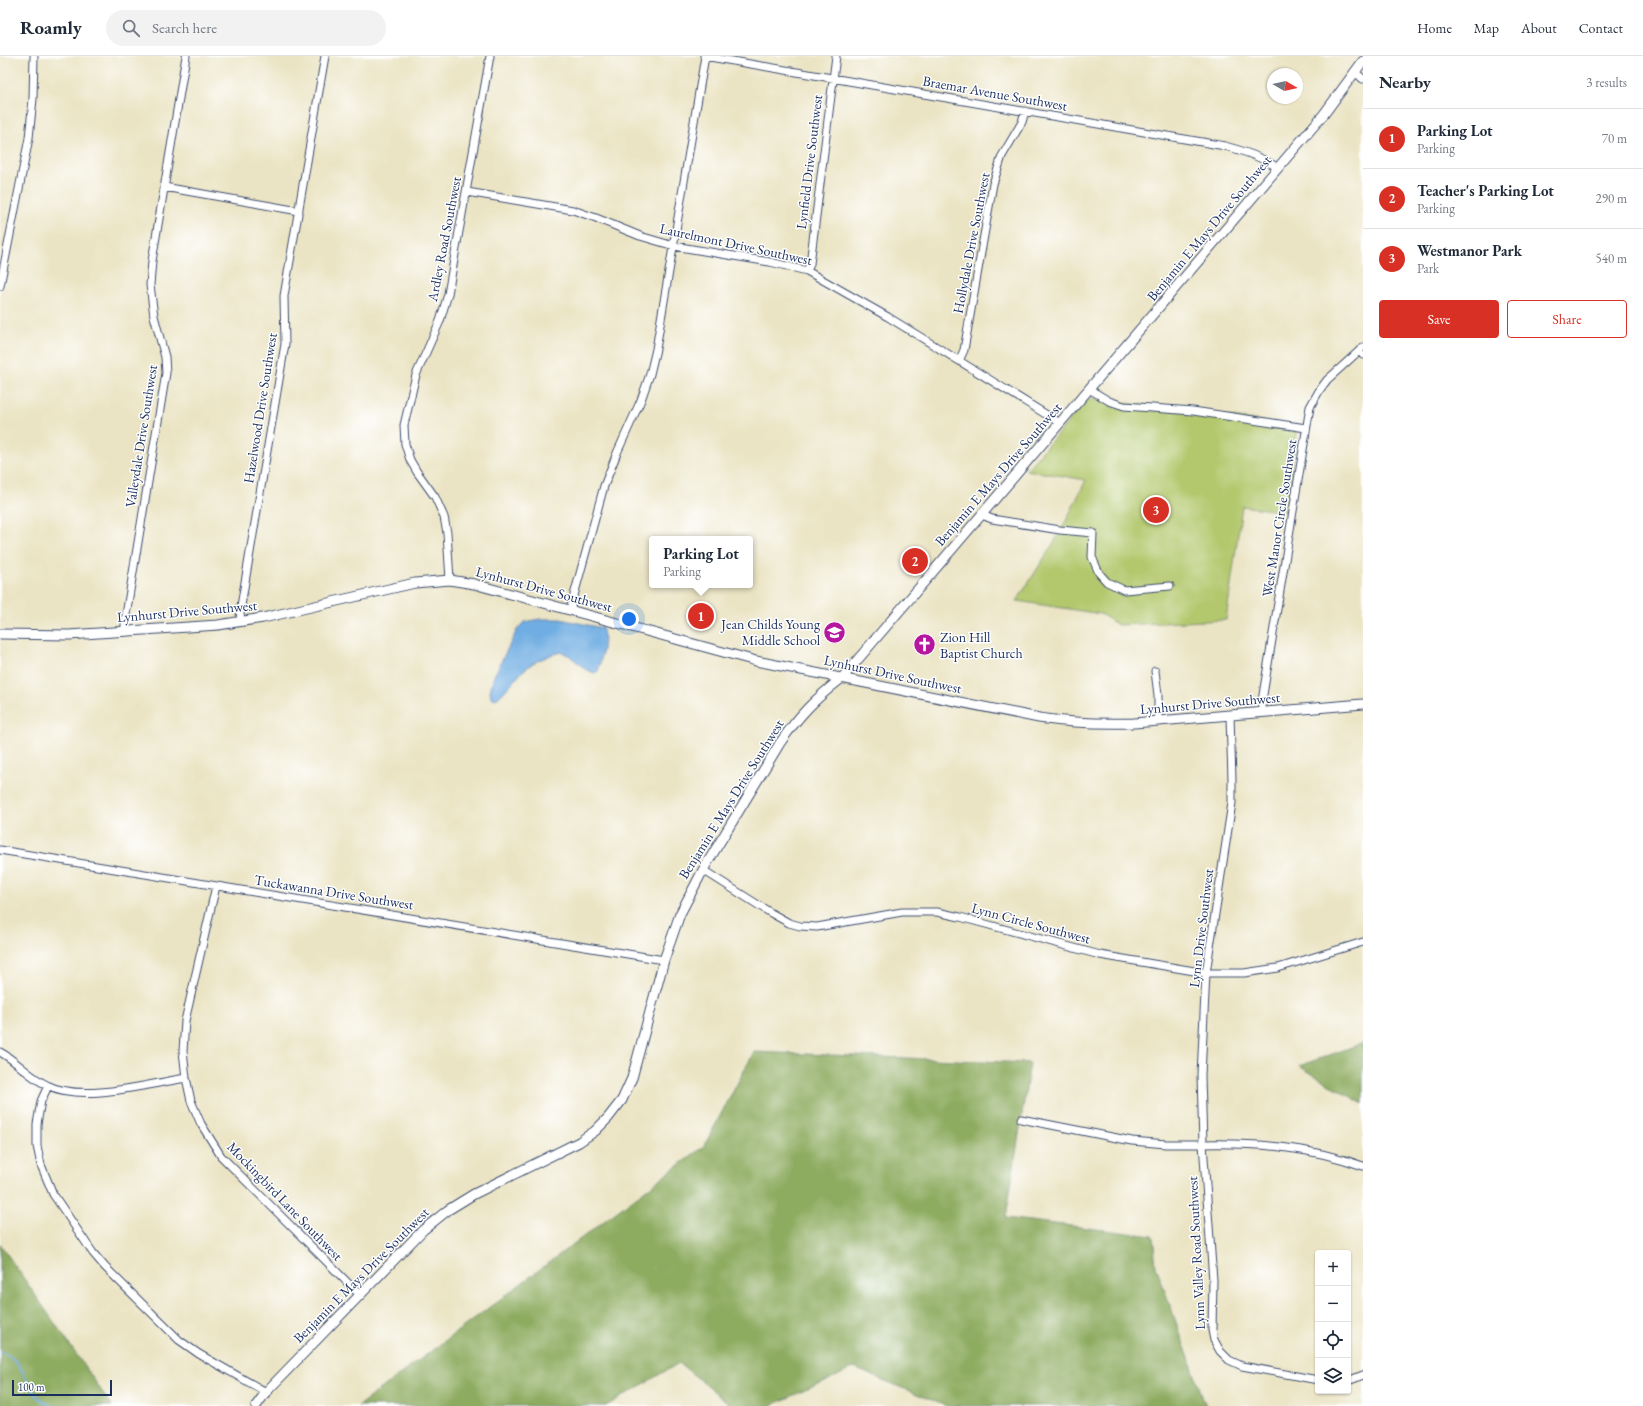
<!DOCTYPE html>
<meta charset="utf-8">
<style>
:root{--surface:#fff;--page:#f2f2f3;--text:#1f2937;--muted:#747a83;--line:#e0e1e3;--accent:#d93025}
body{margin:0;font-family:"EB Garamond",serif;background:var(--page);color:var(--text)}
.controls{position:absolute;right:12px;bottom:12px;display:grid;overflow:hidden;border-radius:4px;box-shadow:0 1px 3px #0004}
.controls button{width:36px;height:36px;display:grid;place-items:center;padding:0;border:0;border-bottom:1px solid var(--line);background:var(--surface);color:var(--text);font:20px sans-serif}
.compass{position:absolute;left:1267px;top:12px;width:36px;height:36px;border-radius:50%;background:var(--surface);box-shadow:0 1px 3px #0004;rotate:99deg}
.scale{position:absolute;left:12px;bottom:10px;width:100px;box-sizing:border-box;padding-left:4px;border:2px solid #1b2f5e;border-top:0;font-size:11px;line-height:14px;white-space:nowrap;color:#1b2f5e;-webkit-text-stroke:3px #fff;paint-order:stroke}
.you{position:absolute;left:629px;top:563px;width:14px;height:14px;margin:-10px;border:3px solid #fff;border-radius:50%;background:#1a73e8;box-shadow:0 0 0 6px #1a73e833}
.badge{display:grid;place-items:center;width:26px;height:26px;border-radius:50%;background:var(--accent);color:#fff;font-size:13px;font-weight:700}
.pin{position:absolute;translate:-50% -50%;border:2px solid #fff;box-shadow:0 1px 4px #0006}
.popup{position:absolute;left:649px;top:480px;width:104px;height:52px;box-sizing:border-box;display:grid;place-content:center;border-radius:4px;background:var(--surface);filter:drop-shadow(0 1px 3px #0005);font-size:13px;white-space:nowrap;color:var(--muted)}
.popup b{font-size:15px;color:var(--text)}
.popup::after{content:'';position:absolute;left:50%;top:100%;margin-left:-8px;border:8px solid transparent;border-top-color:var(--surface)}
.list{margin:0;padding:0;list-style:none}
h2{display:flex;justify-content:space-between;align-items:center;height:52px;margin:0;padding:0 16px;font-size:17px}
h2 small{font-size:13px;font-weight:400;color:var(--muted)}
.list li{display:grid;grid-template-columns:26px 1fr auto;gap:12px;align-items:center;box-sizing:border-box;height:60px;padding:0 16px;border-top:1px solid var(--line)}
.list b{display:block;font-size:15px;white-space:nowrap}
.list p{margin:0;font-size:13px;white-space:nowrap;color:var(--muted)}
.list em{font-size:13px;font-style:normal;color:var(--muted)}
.actions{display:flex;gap:8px;padding:12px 16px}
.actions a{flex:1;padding:9px 0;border:1px solid var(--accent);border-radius:4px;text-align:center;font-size:14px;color:var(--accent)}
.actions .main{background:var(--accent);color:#fff}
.icon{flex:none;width:22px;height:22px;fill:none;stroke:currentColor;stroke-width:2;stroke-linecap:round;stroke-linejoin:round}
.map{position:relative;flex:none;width:1363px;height:1350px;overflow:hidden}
header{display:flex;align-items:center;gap:24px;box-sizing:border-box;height:56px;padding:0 20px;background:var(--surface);border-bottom:1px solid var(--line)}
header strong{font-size:19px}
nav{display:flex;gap:22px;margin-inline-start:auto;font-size:14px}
.search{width:280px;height:36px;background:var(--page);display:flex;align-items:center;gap:10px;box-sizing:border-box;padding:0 14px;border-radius:22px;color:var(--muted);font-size:15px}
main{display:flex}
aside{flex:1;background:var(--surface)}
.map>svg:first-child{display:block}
</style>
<header>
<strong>Roamly</strong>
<div class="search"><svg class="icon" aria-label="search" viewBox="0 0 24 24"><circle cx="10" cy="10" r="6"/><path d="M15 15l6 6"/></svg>Search here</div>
<nav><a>Home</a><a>Map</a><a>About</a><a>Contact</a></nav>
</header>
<main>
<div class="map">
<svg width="1363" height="1350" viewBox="0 0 1363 1350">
<rect width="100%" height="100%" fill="#fff"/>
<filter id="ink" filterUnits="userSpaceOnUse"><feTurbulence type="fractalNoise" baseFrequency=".025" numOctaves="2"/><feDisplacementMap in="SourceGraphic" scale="8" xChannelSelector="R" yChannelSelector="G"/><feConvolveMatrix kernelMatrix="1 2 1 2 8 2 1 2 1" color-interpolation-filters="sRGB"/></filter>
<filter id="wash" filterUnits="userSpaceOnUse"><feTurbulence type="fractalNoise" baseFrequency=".012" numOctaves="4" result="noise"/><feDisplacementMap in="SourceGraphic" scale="16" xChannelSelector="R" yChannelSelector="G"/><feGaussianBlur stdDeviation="0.9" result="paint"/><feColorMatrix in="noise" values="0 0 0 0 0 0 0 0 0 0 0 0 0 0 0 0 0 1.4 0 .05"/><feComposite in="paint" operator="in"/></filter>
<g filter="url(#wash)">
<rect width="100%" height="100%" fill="#ebe4c4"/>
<path fill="#b3c86d" stroke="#677c66" d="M1089,342L1298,370L1286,456L1242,450L1226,564L1118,569L1101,558L1017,545L1060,477L1086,424L1026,414Z"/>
<path fill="#8eac60" stroke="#546e5f" d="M1363,987V1048L1299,1010Z
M754,996L1030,1007L1006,1162L1153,1180L1156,1210L1206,1350H946L854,1312L770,1350H732L679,1307L606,1350H358L704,1090Z
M0,1188L112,1350H0Z"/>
<path fill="#70ade2" stroke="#466ea0" d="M540,563H560L602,572C607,580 601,605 598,615L594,617L585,613L570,600L562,596L553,598L533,607L524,614L498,642L495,643L491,641L490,635L494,620L517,574L524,566Z"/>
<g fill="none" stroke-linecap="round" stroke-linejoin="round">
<path stroke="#70ade2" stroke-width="2" d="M0,1296C25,1305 22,1321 36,1339C41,1345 46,1346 52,1350"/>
</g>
</g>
<g filter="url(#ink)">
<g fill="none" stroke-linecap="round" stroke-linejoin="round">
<defs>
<path id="minor" d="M704,0L1225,90C1244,95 1262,101 1278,112
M1355,16L1363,23
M164,131L299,155
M467,136L573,154L596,162L640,180L674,190L770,206L807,215L888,261L1060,367
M807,215L810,208L836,0
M0,230L29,82L33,43L34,0
M1363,291L1359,295L1363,299
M959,305L964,294L993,128L1002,100L1022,66L1025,55
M1089,333L1109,345L1124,350L1193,355L1306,372
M982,459L992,463L1060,474L1093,477L1092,501L1099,517L1107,526L1124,534L1170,530
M450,524L447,477L444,461L435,441L417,416L410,404L405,388L404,369L416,319L440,265L448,238L490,0
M570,554L604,430L617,397L641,344L650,318L656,293L705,0
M241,566L240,556L285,288L284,240L325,0
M125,576V565L166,317L165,301L154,260L150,229L152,205L186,0
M1155,615L1158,639V665
M1262,657V645L1310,351L1319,335L1327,324L1359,295
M0,794L664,904
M703,814L771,857L789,867L800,870L817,871L902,856H937L960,861L1100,899L1206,917H1244L1278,912L1363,886
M216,830L185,965L183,995L186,1022L191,1045L201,1068L221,1100L360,1239
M0,996C17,1005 29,1021 47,1029C82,1047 148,1028 186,1022
M48,1030L41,1045L37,1068V1090L41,1109L53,1138L93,1197L105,1211L179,1284L199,1298L266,1336
M1021,1063L1132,1085L1166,1088H1203L1201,1019L1206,917L1232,747V724L1230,659
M1318,1324L1242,1310L1229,1304L1220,1295L1214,1284L1212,1274L1213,1224L1203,1088C1258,1087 1311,1091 1363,1110
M1348,1325L1363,1319"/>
<path id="tertiary" d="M0,578L69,579L218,569L263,562L415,527L450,524L474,528L756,605L1039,662C1071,667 1102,668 1134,667L1363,648
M256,1350L266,1336L423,1174L448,1154L474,1138L579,1086L595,1075L608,1062L622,1044L632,1022L664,904L680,858L703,814L780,687C799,659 816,642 842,622L1324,58L1363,5"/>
</defs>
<use href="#minor" stroke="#3a4a6d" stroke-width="9"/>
<use href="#tertiary" stroke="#3a4a6d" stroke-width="11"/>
<use href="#minor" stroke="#fff" stroke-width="7"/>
<use href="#tertiary" stroke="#fff" stroke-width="9"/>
</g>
</g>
<defs>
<symbol id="school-disc" viewBox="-11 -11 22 22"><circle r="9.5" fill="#b5179e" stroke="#fff"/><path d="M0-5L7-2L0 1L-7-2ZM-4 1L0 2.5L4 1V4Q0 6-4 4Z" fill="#fff"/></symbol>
<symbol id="church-disc" viewBox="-11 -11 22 22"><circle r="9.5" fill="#b5179e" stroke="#fff"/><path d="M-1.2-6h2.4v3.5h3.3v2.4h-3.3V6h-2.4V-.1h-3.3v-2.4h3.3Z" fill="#fff"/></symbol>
</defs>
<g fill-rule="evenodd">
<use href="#school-disc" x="822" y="564" width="25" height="25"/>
<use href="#church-disc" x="912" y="576" width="25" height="25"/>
</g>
<g text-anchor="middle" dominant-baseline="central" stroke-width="3" stroke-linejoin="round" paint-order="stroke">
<g font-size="14" fill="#1b2f5e" stroke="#fff">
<text transform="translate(995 37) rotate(10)">Braemar Avenue Southwest</text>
<text transform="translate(809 106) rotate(-83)">Lynfield Drive Southwest</text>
<text transform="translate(1209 172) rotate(-50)">Benjamin E Mays Drive Southwest</text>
<text transform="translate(444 183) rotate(-79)">Ardley Road Southwest</text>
<text transform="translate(971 187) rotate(-79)">Hollydale Drive Southwest</text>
<text transform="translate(736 188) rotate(12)">Laurelmont Drive Southwest</text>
<text transform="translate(260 352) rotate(-81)">Hazelwood Drive Southwest</text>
<text transform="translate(141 380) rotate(-81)">Valleydale Drive Southwest</text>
<text transform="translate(998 418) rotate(-49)">Benjamin E Mays Drive Southwest</text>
<text transform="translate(1279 462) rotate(-81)">West Manor Circle Southwest</text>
<text transform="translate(544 533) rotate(15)">Lynhurst Drive Southwest</text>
<text transform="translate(187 555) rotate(-5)">Lynhurst Drive Southwest</text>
<text transform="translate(893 618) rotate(12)">Lynhurst Drive Southwest</text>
<text transform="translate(1210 647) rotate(-5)">Lynhurst Drive Southwest</text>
<text transform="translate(731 743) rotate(-58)">Benjamin E Mays Drive Southwest</text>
<text transform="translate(334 836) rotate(9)">Tuckawanna Drive Southwest</text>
<text transform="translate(1031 867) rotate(15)">Lynn Circle Southwest</text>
<text transform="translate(1201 872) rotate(-83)">Lynn Drive Southwest</text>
<text transform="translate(285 1145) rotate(46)">Mockingbird Lane Southwest</text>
<text transform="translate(1196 1197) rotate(-93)">Lynn Valley Road Southwest</text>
<text transform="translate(361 1219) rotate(-45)">Benjamin E Mays Drive Southwest</text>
</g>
<g font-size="14" fill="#1b2f5e" stroke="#fff" text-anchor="end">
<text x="820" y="568">Jean Childs Young<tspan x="820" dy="16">Middle School</tspan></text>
<text x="940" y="581" text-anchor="start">Zion Hill<tspan x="940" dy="16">Baptist Church</tspan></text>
</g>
</g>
</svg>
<div class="controls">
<button>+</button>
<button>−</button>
<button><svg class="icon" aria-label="locate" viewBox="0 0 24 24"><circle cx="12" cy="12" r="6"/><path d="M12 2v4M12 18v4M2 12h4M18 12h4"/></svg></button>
<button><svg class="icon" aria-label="layers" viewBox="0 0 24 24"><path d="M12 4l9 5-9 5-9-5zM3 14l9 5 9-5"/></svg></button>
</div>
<svg class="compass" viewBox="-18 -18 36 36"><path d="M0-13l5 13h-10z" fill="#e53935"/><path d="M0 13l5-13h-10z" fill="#747a83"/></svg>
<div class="scale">100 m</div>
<div class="you"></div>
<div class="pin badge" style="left:701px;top:560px">1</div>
<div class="popup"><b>Parking Lot</b>Parking</div>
<div class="pin badge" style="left:915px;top:505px">2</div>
<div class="pin badge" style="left:1156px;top:454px">3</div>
</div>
<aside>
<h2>Nearby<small>3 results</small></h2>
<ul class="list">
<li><span class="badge">1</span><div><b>Parking Lot</b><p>Parking</p></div><em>70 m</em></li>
<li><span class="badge">2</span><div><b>Teacher's Parking Lot</b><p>Parking</p></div><em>290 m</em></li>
<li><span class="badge">3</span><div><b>Westmanor Park</b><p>Park</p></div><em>540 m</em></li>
</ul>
<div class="actions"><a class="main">Save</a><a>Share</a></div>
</aside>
</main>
